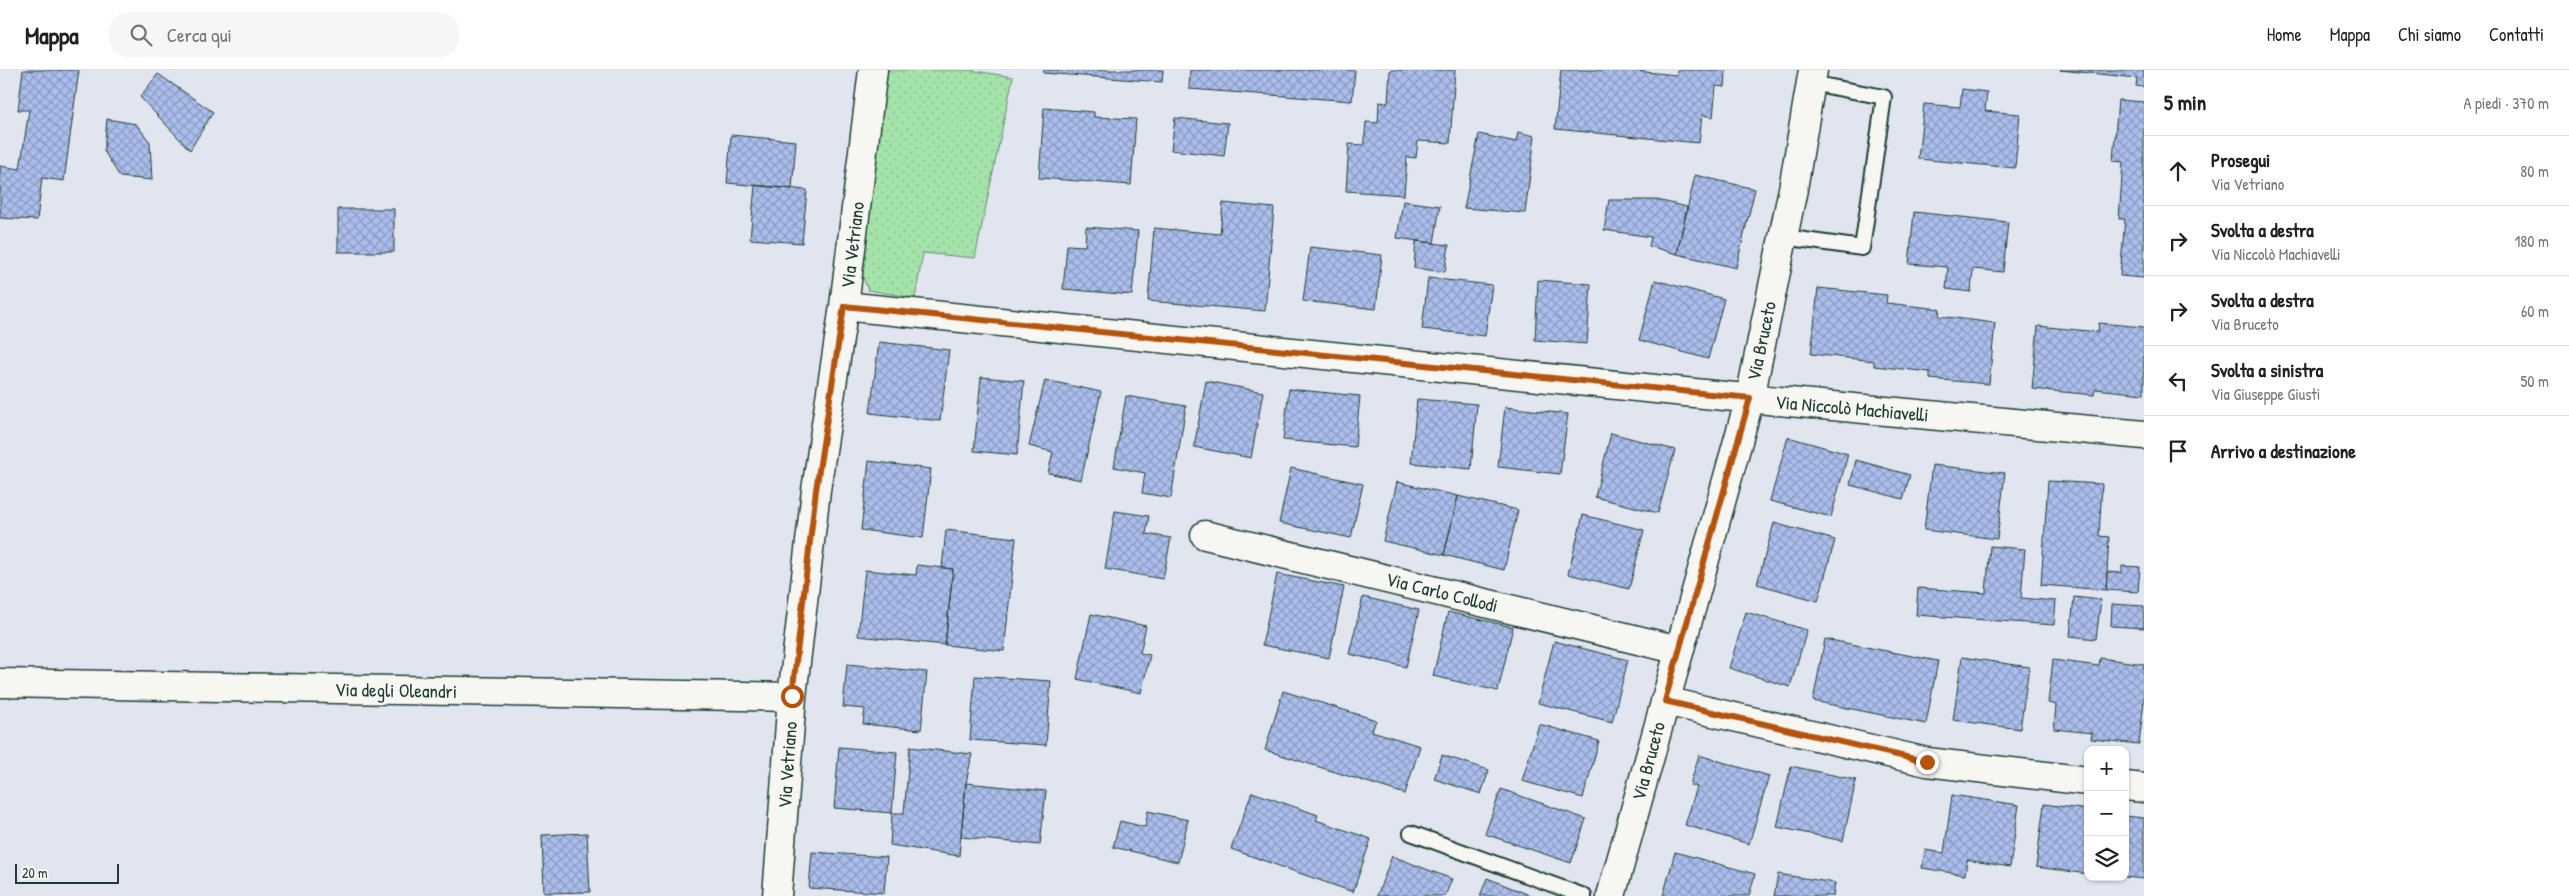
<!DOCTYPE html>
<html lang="it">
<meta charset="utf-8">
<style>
:root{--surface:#fff;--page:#f6f6f6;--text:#222;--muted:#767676;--line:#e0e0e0}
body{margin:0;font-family:"Patrick Hand",sans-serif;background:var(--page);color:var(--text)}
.controls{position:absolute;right:15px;bottom:15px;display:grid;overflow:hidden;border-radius:10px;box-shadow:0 1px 4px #0004}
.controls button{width:45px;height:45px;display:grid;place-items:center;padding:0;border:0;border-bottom:1px solid var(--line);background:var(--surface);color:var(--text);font:25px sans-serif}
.scale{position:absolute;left:15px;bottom:12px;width:104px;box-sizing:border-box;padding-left:5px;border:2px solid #1f3d34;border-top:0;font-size:14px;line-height:18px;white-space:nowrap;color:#1f3d34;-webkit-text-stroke:4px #f6f6f2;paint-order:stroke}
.stop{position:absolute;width:15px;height:15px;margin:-11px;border:4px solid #b45309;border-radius:50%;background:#fff}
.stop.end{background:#b45309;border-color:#fff;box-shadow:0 1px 5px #0008}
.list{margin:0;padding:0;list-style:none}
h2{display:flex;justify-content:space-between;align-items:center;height:65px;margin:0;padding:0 20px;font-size:21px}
h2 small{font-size:16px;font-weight:400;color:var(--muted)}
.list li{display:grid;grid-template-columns:32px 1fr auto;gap:15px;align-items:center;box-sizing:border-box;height:70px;padding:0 20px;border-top:1px solid var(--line)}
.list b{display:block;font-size:19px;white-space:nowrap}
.list p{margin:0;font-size:16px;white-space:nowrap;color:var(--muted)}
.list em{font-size:16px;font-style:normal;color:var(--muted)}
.icon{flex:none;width:28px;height:28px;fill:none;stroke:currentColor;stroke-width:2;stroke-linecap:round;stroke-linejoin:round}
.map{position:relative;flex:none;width:2144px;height:826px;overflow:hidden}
header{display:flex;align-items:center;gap:30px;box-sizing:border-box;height:70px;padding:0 25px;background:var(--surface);border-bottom:1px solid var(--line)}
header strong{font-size:24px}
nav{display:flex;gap:28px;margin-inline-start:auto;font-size:18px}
.search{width:350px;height:45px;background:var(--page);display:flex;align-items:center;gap:12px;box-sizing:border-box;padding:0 18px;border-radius:20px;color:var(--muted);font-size:19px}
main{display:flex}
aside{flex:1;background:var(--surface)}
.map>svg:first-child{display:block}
</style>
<header>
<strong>Mappa</strong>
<div class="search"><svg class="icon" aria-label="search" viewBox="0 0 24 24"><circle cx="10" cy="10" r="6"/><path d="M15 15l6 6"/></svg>Cerca qui</div>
<nav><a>Home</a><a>Mappa</a><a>Chi siamo</a><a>Contatti</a></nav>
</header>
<main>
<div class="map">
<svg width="2144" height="826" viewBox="0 0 2144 826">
<defs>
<pattern id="park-dots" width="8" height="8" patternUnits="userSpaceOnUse" patternTransform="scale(1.25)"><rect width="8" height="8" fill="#a4e3aa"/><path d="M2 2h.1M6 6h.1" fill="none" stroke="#8dc493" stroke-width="1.8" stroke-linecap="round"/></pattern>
<pattern id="building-cross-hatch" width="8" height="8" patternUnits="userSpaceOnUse" patternTransform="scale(1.25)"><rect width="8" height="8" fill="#abbdec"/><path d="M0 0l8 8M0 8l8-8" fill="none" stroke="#8b9bc0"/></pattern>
</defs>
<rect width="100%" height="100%" fill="#e0e5f0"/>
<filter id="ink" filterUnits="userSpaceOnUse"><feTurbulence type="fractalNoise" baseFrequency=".02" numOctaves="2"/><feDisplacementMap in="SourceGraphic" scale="10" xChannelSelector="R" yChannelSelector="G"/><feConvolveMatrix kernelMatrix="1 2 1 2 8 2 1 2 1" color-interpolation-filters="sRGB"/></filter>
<g filter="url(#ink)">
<path fill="url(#park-dots)" stroke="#62906f" d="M879,0H969L1013,7L975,188L923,183L915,228L868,220L859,196Z"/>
<path fill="url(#building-cross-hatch)" stroke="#1f3d34" d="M23,0H79L64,111L42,108L37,150L0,148V96L20,99L29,40H18Z
M1044,0H1163L1162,12L1043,3Z
M1190,0H1355L1352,31L1189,19Z
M1390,0H1455L1450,73L1418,71L1416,88L1407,87L1404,125L1346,121L1349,74L1364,75L1366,52L1378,53L1379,32L1388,33Z
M1561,0H1625L1677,5V0H1726L1725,17L1716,16L1713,47L1702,45L1699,73L1555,59Z
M2060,0H2144V17L2136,16L2137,8Z
M158,4L213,42L190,80L140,27Z
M1962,19L1987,22L1985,41L2020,44L2015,98L1918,89L1924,34L1960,37Z
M2118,30L2144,32V208L2120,206L2125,149H2119L2123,92L2113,91Z
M1044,38L1094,42V47L1136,49L1131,115L1039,108Z
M1175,48L1228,53L1224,86L1171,80Z
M107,49L136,54L150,72L152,110L120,107L104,81Z
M1518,62L1535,66L1525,143L1464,138L1479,64L1516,72Z
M731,65L796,71L792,119L727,113Z
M1695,105L1755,119L1736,198L1677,184Z
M755,115L807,120L802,173L750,169Z
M1609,130H1657L1687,137L1677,184L1649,176L1651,167L1604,160Z
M1403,131L1440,136L1434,173L1397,168Z
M1223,133L1274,138L1265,241L1148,231L1154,158L1220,164Z
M338,139H394V182H338Z
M1914,142L2008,152L2003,202L1973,199L1971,222L1946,219L1948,197L1909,194Z
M1086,157L1138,161L1132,225L1063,219L1067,175L1085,176Z
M1416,171L1449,175L1445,202L1414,198Z
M1310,177L1382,185L1376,239L1303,231Z
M1428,208L1492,215L1485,266L1422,259Z
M1538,210L1591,214L1587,274L1535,270Z
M1655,210L1724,229L1708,289L1639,270Z
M1818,218L1887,225L1886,233L1940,239L1939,246L1995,253L1989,314L1930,309V302L1874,296V291L1811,284Z
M2099,253L2144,257V324L2095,319L2094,325L2032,319L2038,256L2098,262Z
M879,272L949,280L940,351L870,343Z
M981,307L1024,311L1017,385L974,381Z
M1045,310L1101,322L1081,410L1048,403L1053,382L1029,376Z
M1206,311L1263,322L1251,388L1194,377Z
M1289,319L1360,326L1355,377L1283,370Z
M1126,326L1186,336L1171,428L1142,423L1145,403L1114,397Z
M1417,329L1477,334L1471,399L1411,393Z
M1505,337L1568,344L1560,404L1498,397Z
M1611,363L1675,380L1658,443L1595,427Z
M1788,367L1848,384L1831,447L1770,431Z
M1856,390L1910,405L1903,429L1850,415Z
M869,391L931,399L923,468L861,460Z
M1932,395L2005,403L1997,469L1924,460Z
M1291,398L1363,414L1351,468L1279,453Z
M2048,411L2102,414L2099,466L2109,467L2106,520L2041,515Z
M1397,412L1458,426L1444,485L1383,471Z
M1458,426L1518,440L1504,500L1444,485Z
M1115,441L1149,446L1146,464L1171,468L1163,509L1105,499Z
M1583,445L1644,460L1629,519L1568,504Z
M1774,453L1835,470L1818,531L1757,514Z
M946,460L1016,468L1004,581L945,575L953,499L942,498Z
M1990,476L2025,479L2021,528L2056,531L2054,555L1916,545L1918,518L1986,523Z
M917,495L953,499L945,575L858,566L865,500L916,505Z
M2122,496L2140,497L2138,522L2106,520L2107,502L2122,503Z
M1277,504L1344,517L1329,588L1262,575Z
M1363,527L1419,540L1406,597L1349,584Z
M2074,527L2101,530L2096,569L2070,566Z
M2112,534L2144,536V558L2111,556Z
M1448,542L1513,557L1498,621L1433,606Z
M1746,542L1807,560L1790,617L1729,598Z
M1091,544L1146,556L1140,583L1150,585L1141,623L1077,609Z
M1825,569L1938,591L1926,654L1813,631Z
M1554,571L1628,590L1612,652L1538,633Z
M1962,587L2029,597L2020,659L1953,650Z
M2100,588L2144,594V631L2139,674L2091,669L2092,663L2054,659L2056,635L2048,633L2053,590L2099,596Z
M847,594L927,602L921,660L863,654L865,639L843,637Z
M975,606L1051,611L1046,675L970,670Z
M1283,621L1376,650L1372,661L1420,676L1405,724L1265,680Z
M1539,654L1599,671L1583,728L1522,711Z
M839,677L897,682L892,743L834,738Z
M910,677L972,684L966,713L959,786L890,775L892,743H904Z
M1442,685L1489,700L1481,724L1434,709Z
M1699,685L1769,706L1749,774L1685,755L1697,717L1690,715Z
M1791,696L1856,710L1843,771L1777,757Z
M966,713L1046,721L1040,775L961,767Z
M1501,719L1586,749L1571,793L1485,764Z
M1252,722L1318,745L1316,750L1371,769L1353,822L1231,779Z
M1952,725L2019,735L2010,797L1967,790L1965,805L1922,798L1925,780L1944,783Z
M2044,734L2088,740V804L2036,797Z
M1148,741L1188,750L1178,792L1113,777L1120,751L1145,757Z
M2125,746L2144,748V809L2125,807Z
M587,763L590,822L544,823L542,765Z
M812,782L887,787L884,823L809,818Z
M1675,782L1755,804L1749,826H1663Z
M1392,786L1452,809L1445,826H1377Z
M1778,804L1835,813L1833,826H1774Z
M1487,808L1532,826H1480Z"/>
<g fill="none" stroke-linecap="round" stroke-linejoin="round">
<defs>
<path id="lane" d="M1783,167L1862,178L1884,27L1811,13
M1411,763L1584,826"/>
<path id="street" d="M844,236L1714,325L2144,365
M1205,465L1679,580
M0,613L792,627
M1665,631L1927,692L2088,711
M2125,716L2144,718
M777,826L792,627L816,420L844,236L873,0
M1611,826L1750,328L1793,119L1813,0"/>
</defs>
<use href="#lane" stroke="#1f3d34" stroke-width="18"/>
<use href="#street" stroke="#1f3d34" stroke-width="31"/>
<use href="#lane" stroke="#f6f6f2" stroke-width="14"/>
<use href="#street" stroke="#f6f6f2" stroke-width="28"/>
</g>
</g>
<g fill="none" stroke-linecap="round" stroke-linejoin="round" filter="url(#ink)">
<path stroke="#b45309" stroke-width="6" d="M792,626L816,420L844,236L1750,328L1665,631L1927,692"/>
</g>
<g text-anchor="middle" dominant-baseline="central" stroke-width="5" stroke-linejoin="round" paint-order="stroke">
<g font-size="19" fill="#1f3d34" stroke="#f6f6f2">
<text transform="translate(852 175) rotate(-83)">Via Vetriano</text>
<text transform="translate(1761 271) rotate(-78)">Via Bruceto</text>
<text transform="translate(1852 338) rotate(5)">Via Niccolò Machiavelli</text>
<text transform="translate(1442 522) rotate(14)">Via Carlo Collodi</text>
<text transform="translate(396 620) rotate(1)">Via degli Oleandri</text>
<text transform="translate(1648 691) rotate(-75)">Via Bruceto</text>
<text transform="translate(787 695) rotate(-86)">Via Vetriano</text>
</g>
</g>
</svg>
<div class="controls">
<button>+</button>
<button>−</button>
<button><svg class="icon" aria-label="layers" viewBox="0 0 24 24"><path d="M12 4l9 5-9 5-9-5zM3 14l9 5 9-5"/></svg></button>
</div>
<div class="scale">20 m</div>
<div class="stop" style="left:792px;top:626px"></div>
<div class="stop end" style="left:1927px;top:692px"></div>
</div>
<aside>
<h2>5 min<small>A piedi · 370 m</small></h2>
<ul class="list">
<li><svg class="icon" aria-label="ahead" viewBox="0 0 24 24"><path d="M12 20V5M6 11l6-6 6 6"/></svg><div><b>Prosegui</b><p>Via Vetriano</p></div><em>80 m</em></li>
<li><svg class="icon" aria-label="right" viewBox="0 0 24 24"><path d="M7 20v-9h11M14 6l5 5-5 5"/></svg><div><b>Svolta a destra</b><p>Via Niccolò Machiavelli</p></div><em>180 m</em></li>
<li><svg class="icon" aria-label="right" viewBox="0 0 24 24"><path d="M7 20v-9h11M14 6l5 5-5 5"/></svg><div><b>Svolta a destra</b><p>Via Bruceto</p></div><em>60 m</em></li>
<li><svg class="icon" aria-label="left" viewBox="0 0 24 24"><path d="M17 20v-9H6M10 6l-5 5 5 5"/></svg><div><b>Svolta a sinistra</b><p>Via Giuseppe Giusti</p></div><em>50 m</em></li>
<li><svg class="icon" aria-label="arrive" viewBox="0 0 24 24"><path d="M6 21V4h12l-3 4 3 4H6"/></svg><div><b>Arrivo a destinazione</b></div></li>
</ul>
</aside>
</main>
